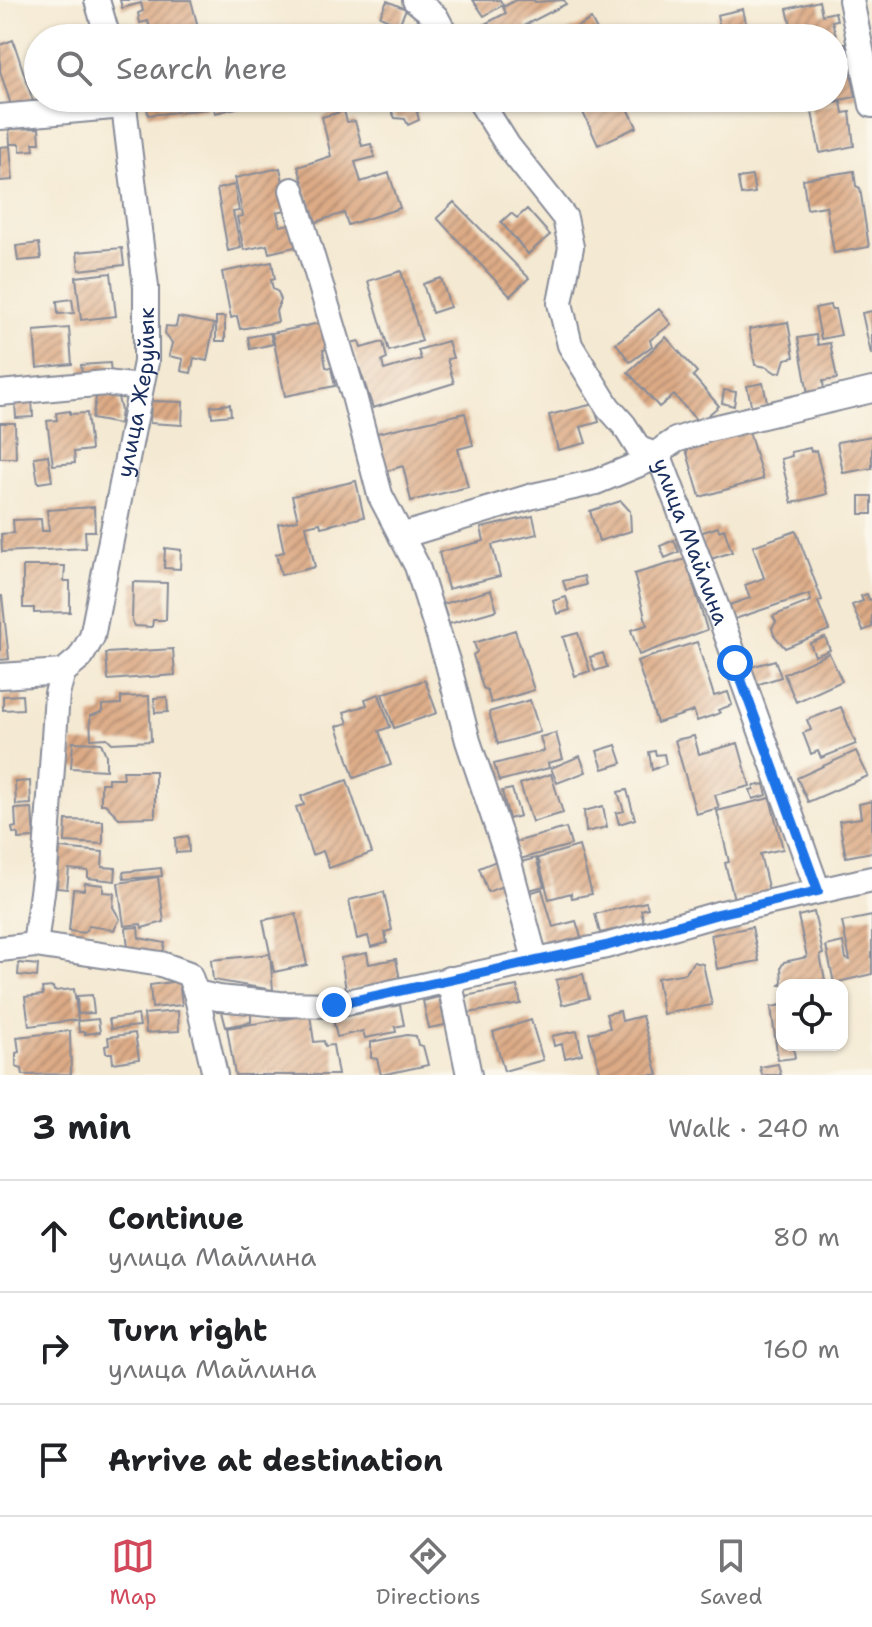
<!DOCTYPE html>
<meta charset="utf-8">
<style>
:root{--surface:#fff;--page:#f2f2f2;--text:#202124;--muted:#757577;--line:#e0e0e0;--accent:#d1495b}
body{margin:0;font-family:"Shantell Sans",sans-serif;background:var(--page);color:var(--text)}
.controls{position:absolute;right:24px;bottom:24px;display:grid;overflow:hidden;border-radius:16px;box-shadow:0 2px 6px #0004}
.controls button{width:72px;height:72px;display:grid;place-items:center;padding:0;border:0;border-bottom:2px solid var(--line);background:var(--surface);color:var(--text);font:40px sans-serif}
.stop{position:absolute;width:24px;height:24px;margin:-18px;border:6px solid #1a73e8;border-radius:50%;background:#fff}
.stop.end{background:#1a73e8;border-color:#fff;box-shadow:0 2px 8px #0008}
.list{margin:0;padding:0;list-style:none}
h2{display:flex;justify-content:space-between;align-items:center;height:104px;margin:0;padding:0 32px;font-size:34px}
h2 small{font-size:26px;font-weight:400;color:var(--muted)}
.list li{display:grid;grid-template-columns:52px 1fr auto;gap:24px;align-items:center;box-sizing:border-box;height:112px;padding:0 32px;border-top:2px solid var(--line)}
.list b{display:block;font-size:30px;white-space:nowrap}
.list p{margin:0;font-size:26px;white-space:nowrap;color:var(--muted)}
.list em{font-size:26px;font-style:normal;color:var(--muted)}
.icon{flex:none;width:44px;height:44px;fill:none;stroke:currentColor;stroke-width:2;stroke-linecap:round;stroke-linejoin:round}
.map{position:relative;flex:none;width:872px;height:1075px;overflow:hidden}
.search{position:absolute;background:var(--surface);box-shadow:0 2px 6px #0004;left:24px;right:24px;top:24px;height:88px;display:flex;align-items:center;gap:20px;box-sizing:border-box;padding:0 28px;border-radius:44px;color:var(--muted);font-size:30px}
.sheet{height:440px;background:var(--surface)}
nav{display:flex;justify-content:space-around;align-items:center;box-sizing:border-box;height:112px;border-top:2px solid var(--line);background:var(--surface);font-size:22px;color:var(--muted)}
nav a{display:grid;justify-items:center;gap:4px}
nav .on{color:var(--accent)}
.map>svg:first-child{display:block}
</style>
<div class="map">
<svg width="872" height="1075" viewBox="0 0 872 1075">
<defs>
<pattern id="building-hatch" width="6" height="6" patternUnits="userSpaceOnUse" patternTransform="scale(2)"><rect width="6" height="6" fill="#ddab86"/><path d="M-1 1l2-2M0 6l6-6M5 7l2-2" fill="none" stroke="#b28c71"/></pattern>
</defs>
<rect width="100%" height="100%" fill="#fbf7ec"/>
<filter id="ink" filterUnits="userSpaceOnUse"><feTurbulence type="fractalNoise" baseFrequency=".0125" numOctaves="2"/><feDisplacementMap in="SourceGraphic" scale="16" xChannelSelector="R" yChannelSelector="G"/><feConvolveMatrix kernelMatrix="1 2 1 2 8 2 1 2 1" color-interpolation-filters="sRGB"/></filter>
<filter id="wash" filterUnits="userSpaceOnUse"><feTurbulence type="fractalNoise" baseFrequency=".006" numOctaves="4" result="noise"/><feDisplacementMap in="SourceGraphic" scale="32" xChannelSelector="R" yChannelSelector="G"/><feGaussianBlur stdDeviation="1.8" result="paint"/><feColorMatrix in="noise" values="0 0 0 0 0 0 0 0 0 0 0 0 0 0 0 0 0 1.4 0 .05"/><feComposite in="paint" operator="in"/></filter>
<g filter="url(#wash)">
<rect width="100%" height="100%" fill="#f4e9d2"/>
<g id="blocks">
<path fill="url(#building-hatch)" d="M120,0H191L199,31L174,38H153L148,21L140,23L138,13L143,11L141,3L122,8Z
M473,0H500L503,5L484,16Z
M516,0H534L535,2L564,0L566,4L525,25L532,38H484L479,27L506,13L503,7Z
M387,1L406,9L399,25L380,16Z
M819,1L822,15L835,12L837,20L832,21L836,36L794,38L787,9Z
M743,9L749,38H700L721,32L717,15Z
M591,19L601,38H568L565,33Z
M13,40L33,101L12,108L0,71V45Z
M845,43L856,97L823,103L822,98H834V45Z
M146,98H206L207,109L148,115Z
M212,98H251L253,104L215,113Z
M409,98H442L417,112L419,120L408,125L405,119L395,118L390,108Z
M597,98H623L637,127L598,145L580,106Z
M841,102L843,113L850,112L854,146L820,153L811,107Z
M344,111L347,122L355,121L362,146L371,144L375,157L355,162L361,182L389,173L400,208L348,225L344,213L316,222L298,167L331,156L322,117Z
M39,128L40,143H33L34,150L20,151V144H10L9,129Z
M10,146L13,180L0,181V147Z
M280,168L289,209L277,212L280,226L294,223L299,246L269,253L267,245L244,250L237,217L243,216L235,178Z
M854,171L856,186L860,188L869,247L834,253L826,206L807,209L803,179Z
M752,176L755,193L741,195L738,178Z
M234,185L239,211L233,212L241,248L228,251L217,189Z
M454,202L529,278L510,296L437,218Z
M527,209L550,235L528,254L501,222L511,213L517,218Z
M39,243L41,259L18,261L16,246Z
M122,248L124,265L79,270L77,252Z
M272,262L275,279L271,280L273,289L278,292L281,300L276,311L278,322L240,329L237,316L231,318L222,272Z
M401,271L422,341L389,351L368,281Z
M111,273L116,316L81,320L76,277Z
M441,278L450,307L432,313L423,284Z
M72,299L74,313L58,314L57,301Z
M830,305L831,309H835L841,335L821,339L815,308Z
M659,309L671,324L650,340L652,346L630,362L616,343Z
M872,311V354H871L862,313Z
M178,317L214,324L207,361L194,358L191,373L181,371L183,359L169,356L172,343L165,334L166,326L176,327Z
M216,317H225V341H216Z
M325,322L331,348L323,350L326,367L331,368L335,386L285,396L272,333Z
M788,322L794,357L785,359L781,372L776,373L767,367L755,365L749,329Z
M69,328L72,364L37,368L34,331Z
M270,333L273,344L250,349L248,337Z
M816,335L818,345L830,343L837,379L823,381L824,391L808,394L798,338Z
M666,337L697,372L693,376L719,406L699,423L674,395L659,407L628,372Z
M359,341L361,348L383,342L387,359L382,361L384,370L421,359L418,350L448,341L453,358L447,359L454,383L373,408L351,343Z
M110,363L111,373L82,375L81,365Z
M763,383L768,406L752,409L747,386Z
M724,390L736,392L734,406L722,403Z
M97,393L118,397L121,411L119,424L92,419Z
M32,398L33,417L16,418L15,402Z
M151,401L183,402L182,425L150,423Z
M230,404L231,415L212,417L211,406Z
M594,404L599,422L581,427L586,443L558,450L549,415Z
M70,411V414L87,413L91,450L74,452L75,463L53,465L47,421L57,420L56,413Z
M465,413L473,445L458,449L468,487L411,501L403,466L386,471L377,433Z
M0,423H15L16,458H0Z
M748,428L763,479L700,497L685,446Z
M872,436V468L843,473L837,442Z
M810,448L811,452L816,450L827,494L792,503L781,459L792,456L791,452Z
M48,455L52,481L38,483L34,457Z
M356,481L364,517L321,527L320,523L306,526L315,567L281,575L276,554L284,552L278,524L298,520L292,496Z
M860,496H872V514H860Z
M621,501L630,511L631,531L599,541L590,511Z
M94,507L95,531H85L86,548L2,552L1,534L14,533L13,520L41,519L42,531H49L47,510Z
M533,516L537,534L492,545L500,576L448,589L439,552L484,541L481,528Z
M718,527L719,531L724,529L732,552L705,561L700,533Z
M796,531L822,600L818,602L829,630L785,648L774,635L772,628L776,622L773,616L811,601L809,594L732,620L726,606L750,598L745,585L764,578L753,546Z
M674,540L679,552L665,558L660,546Z
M165,548L181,550L180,569L164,568Z
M686,559L707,630L639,655L631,630L647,625L634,574Z
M23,566H65L64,581H70V612L34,613V608H23Z
M584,576L586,585L566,590L563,581Z
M133,582L167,583L166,620H153L152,627L134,626L132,620Z
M491,590L497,610L449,624L443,604Z
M867,594L869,600L872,599V627L863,631L852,605L863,601L861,596Z
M0,596H2L9,659L0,660Z
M566,597L570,610L557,614L553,601Z
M515,630L534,690L491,703L487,690L483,688L473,655L477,652L474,643Z
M578,633L590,671L575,676L563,637Z
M825,637L830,650L815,656L810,643Z
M697,642L714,696L728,692L732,705L718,710L720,713L697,721L694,711L657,723L637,661Z
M173,649L175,675L108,680L106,653Z
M603,653L607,667L595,671L590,657Z
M829,653L842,681L796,702L784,674Z
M775,660L781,677L756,685L751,667Z
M425,680L437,713L394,728L382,694Z
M379,694L390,727L379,731L391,765L354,778L337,726L348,723L344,712L367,705L365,699Z
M22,695L23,709L3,710V696Z
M149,696L151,741L112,743L107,738L91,739L90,716L102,712V705L121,704V697Z
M167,697L168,712L155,713L154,698Z
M530,700L540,732L498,744L489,712Z
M841,707L856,744L821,758L818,751L811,754L803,733L811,730L807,720Z
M556,733L563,759L548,763L549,768L499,781L494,764L544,751L540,737Z
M694,736L699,754L738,743L750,786L715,795L719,808L696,814L675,740Z
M73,742L101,743L106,755V770L71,768Z
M616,745L622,763L603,769L597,751Z
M655,751L656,755L664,754L666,764L652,770L649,752Z
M856,751L868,776L808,802L797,778Z
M580,756L586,772L557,783L551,768Z
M123,771H155V817L119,818L105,804H101V783H108V778H124Z
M551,774L563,813L532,822L520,784Z
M347,780L372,853L329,868L323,851L312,855L296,807L304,805L301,796Z
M30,781L31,804L16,805L15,782Z
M764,784L767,795L753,799L750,790L754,789V786Z
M512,789L520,816L509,819L502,791Z
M627,790L635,819L619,824L616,813L624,811L618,792Z
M770,798L783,849L760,854L769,891L734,899L725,863L729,862L717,811Z
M872,801V852L846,857L839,821L861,818L859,804Z
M603,806L607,827L586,832L584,811Z
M32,808L34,838L18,839V834L13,833L12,828L16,827L15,809Z
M66,820L103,821V844L65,842Z
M566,828L571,845L520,859L515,842Z
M188,836L189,852L176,853L175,838Z
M579,846L592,894L572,898L571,893L549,899L538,858Z
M60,848L103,852L102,867L116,868L115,881L88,878V871L69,869L67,889L57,888Z
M536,858L544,886L529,890L521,862Z
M496,861L505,885L488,892L479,868Z
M161,868L162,876L124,879L123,872Z
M158,877L164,922L142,928L141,924L124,926L118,883Z
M85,883L103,885V892L114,893L113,907L120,919L114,930L89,926L84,933L69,931L73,889L84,890Z
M542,889L553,927L576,921L581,937L544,947L529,893Z
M384,892L392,930L385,932L387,943L371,947L368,936L357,939L349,900Z
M646,902L648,908L641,910L644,923L600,933L595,914Z
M814,912L823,954L820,955L826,985H780L782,981L781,967L784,962L807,957L798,916Z
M296,914L307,965L274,972L263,920Z
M872,916V974L834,983L826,946L843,942L846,959L850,960L842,922Z
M138,927L139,938L165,943L162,957L128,949L126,928Z
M752,927L759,961L717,969L711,935Z
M367,953L369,964L396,959L400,980L346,990L341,958Z
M270,954L273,990L213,980L211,960Z
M693,962L703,964L712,1005L663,1014L657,978L686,973Z
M19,963L38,965L37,977L18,975Z
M583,974L589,998L562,1005L556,980Z
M179,981L182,1005L152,1008L150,985Z
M517,986L521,1004L468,1013L465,996Z
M53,987L54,991L74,989L78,1020L29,1026L25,997L43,995L42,988Z
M92,995L94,1013L78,1014L77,996Z
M439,997L445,1025L429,1028L423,1001Z
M400,1005L404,1025L395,1027L396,1032L365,1038L363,1031L337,1037L333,1019Z
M782,1005V1045H793L795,1058L778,1060L771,1007Z
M221,1008L251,1010V1022L226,1027Z
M178,1011L179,1031L146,1033L144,1014Z
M620,1011L622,1021L642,1016L658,1075H601L589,1033L610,1028L606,1014Z
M138,1015L140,1026L111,1029L109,1019Z
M310,1015L314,1042L324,1041L325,1046L333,1045L338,1075H235L227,1028Z
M98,1019L100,1032L85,1034V1032H79L78,1021Z
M531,1020L543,1060L504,1071L493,1032Z
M70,1031L71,1074L23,1075L22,1069L16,1067V1053L19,1052L17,1037Z
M577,1031L582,1054L565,1058L562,1044L554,1046L552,1036Z
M135,1033L139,1059L113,1063L112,1053H106L105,1046L109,1045L108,1037Z
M407,1035L416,1036L418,1045L423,1046L428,1065L381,1075L377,1059L371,1058V1042Z
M778,1064L781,1075H762L760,1067Z"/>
</g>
</g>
<g filter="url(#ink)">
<use href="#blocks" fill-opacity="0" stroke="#888c98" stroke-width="2"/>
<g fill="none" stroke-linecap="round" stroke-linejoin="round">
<defs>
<g id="minor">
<path d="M97,0L108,38"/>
<path d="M415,0L436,17L447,38"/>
<path d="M851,0L872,105"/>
<path id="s1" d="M478,98L508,146L565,218L571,247L560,303L570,345L608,407L624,425L639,449L659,456L717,608L818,891"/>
<path d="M0,117L124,106"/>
<path d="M292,190L354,396L380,495L417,566L448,664L468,741L508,859L535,959"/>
<path d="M0,393L106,383L139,387"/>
<path d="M401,536L533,496L596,482L659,456L664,448L676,440L709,429L872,390"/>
<path d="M0,676L63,672"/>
<path id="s2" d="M35,945L45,870L57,694L63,672L80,658L92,637L146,362V287L123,98"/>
<path d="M0,949L35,945L161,964L189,974L196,993L218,998L280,1004L334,1005L606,946L718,914L872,879"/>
<path d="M449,979L469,1075"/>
<path d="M196,993L215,1075"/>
</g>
</defs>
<use href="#minor" stroke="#888c98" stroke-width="28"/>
<use href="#minor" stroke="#fff" stroke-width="24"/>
</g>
</g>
<g fill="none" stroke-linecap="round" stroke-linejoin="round" filter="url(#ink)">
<path stroke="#1a73e8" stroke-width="10" d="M334,1005L606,946L718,914L818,891L735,663"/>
</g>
<g text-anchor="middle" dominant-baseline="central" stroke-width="7" stroke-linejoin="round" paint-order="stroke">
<g font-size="22" fill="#1b2f5e" stroke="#fbf7ec">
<text stroke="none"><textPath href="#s2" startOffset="570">улица Жеруйык</textPath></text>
<text stroke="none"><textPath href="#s1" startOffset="516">улица Майлина</textPath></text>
</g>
</g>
</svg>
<div class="controls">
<button><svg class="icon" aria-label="locate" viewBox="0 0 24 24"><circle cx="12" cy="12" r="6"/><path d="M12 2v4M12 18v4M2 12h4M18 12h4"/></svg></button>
</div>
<div class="stop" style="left:735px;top:663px"></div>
<div class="stop end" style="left:334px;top:1005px"></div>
<div class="search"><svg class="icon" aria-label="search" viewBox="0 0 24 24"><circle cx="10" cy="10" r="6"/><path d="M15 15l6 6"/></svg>Search here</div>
</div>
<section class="sheet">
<h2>3 min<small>Walk · 240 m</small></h2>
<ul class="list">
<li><svg class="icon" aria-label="ahead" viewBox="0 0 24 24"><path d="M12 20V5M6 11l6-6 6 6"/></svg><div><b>Continue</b><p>улица Майлина</p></div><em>80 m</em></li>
<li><svg class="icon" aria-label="right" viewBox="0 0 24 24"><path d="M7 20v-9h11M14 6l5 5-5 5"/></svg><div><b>Turn right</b><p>улица Майлина</p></div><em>160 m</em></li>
<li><svg class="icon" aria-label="arrive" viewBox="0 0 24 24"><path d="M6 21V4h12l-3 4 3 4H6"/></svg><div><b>Arrive at destination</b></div></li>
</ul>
</section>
<nav>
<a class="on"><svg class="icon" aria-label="map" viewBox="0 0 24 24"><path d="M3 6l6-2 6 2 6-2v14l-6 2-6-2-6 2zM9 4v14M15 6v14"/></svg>Map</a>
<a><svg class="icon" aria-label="directions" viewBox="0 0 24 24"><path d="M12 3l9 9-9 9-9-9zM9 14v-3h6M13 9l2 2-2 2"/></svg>Directions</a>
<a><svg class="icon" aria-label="saved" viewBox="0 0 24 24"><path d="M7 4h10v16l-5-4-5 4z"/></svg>Saved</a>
</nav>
